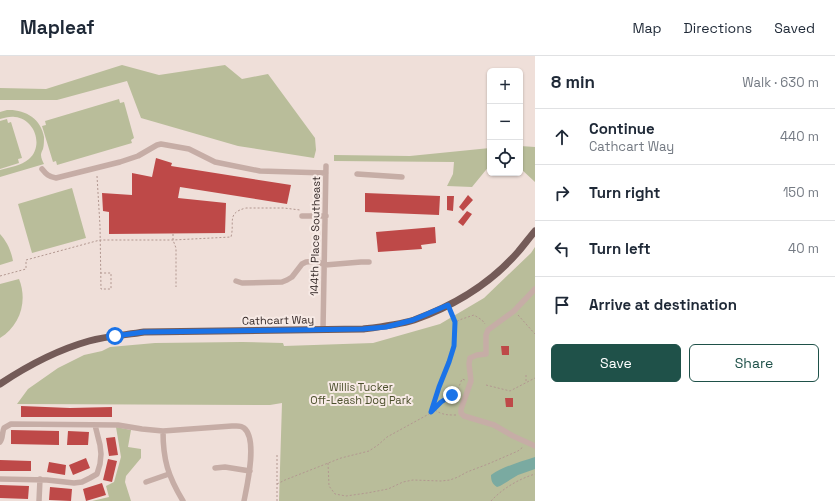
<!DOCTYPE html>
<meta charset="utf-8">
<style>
:root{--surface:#fff;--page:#f2f2f3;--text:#1f2937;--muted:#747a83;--line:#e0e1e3;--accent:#1f5149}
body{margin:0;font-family:"Space Grotesk",sans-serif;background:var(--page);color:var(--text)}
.controls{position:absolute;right:12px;top:12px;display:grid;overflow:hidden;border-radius:6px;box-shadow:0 1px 3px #0004}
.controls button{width:36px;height:36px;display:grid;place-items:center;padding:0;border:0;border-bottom:1px solid var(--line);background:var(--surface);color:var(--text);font:20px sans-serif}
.stop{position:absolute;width:12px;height:12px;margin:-9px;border:3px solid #1a73e8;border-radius:50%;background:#fff}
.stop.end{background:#1a73e8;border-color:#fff;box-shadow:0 1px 4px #0008}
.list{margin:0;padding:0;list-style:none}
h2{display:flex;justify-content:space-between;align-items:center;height:52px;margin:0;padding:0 16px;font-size:17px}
h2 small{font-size:13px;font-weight:400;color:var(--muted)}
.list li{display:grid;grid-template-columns:26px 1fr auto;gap:12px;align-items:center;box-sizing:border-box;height:56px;padding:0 16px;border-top:1px solid var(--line)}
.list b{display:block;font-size:15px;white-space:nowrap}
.list p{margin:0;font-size:13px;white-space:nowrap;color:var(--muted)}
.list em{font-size:13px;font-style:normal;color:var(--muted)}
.actions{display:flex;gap:8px;padding:12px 16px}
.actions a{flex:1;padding:9px 0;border:1px solid var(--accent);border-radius:6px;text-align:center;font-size:14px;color:var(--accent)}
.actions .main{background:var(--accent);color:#fff}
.icon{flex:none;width:22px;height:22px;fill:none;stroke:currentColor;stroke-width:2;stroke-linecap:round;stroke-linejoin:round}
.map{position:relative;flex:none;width:535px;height:445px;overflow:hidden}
header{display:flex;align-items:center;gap:24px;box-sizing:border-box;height:56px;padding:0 20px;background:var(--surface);border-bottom:1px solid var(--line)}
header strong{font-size:19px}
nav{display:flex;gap:22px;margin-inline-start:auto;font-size:14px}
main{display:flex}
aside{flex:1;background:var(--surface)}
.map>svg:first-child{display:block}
</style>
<header>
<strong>Mapleaf</strong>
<nav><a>Map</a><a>Directions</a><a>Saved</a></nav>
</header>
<main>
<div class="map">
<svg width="535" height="445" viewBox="0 0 535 445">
<rect width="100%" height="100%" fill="#efdfd9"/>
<path fill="#b9bd9a" d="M122,9L159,19L225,9L242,23L268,18L315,82L316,94L314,102L238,90L141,62L127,25L57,44H0V32L46,33Z
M119,43L120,47L124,46L134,82L131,84L132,87L57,109L56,105L53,106L42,70L46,69L45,65Z
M7,54C24,53 41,62 44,81C44,85 44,89 43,93C42,95 41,97 41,99C41,102 43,106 44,108L0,121V114C10,111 21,110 29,103C44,90 35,63 15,61C10,60 5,62 0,63V56Z
M7,63L8,67L11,66L22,102L18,103L19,107L0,113V65Z
M520,90L535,91V126L520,112Z
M490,92V109L472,131L447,130L453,118L454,106L334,105V99L410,100Z
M72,132L86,182L32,197L18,148Z
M0,178C7,186 11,194 13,205L0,209Z
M535,191V445H279L282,347L270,349L17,348L28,333L58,312L84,299L102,295L110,291L155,287L242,286L283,287L284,290L373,287L440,268L484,242L531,197Z
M19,223C28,245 20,270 0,282V228Z
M116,371L131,374L128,391L141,393V402L126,420L125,426L131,445H92L109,441L106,430L114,426L121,401Z"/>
<path fill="#7aaaa1" d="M535,401V413L518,419L500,430L497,431C492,428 491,424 491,419C504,410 520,406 535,401Z"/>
<path fill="#be4948" d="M156,102L172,107L171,110L291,129L287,148L180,131L178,142L226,147L225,177L109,178V156L103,155L102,137L132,139V117L152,121Z
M365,137L440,140L439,159L365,156Z
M468,139L473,144L463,155L459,151Z
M447,140H454L453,155L447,154Z
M467,155L472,158L463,170L458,166Z
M435,171L436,187L421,189L422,193L378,196L376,176Z
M501,290H509V299H502Z
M505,342H513V351H506Z
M21,350L70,352L112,351V361H21Z
M11,374L59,375V389L11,388Z
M68,375L89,376L88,389H67Z
M115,381L118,399L109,400L106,382Z
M86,402L90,412L73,419L69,409Z
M108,403L117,405L112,426L103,424Z
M0,404L31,405V415H0Z
M49,406L66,409L65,419L47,416Z
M102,427L106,439L86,445L83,433Z
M0,429L29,430L28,443L0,442Z
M50,431L72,433L71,445L49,444Z"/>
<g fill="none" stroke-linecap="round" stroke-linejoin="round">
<path stroke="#b29790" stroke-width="1" stroke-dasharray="2 2" stroke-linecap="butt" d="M97,120L100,170L101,233H111V217H101
M173,178V184L176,192V231
M0,220L26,213V204L100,184H173L231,181C235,166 226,157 246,152H284L300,154
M450,254L455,266
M518,259L535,278
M526,319V326
M486,329L510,335L535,322
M435,354C442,359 448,359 456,359
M431,356L439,331L449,306L454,290L455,266L462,263L474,259L482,264L485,268
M328,407L329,430L335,438L346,440L367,437L388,433L403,426L413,424L441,425L450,424L458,421L467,416L488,408L518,395L523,391
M277,428L285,424L341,402L369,395L378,389L387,381L429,358L447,341L456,338L462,323L465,324
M277,445V397
M491,445C503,432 519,423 535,418"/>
<path stroke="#c6ada6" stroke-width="5.5" d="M42,113C46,118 49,121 56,122L120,106L138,100L157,89L161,88L189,93L215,106L260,115L326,117
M357,118L402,121
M302,160H326
M236,225L242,227L282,226L287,224L292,221L302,208L306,206L316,205L325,209L361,206H369
M535,233L514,255L488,274L486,279V298L477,299L470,302L469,308L471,325L461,353V357L464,360L494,369L513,380L535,390
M323,274L326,110
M163,375C163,404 168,420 183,445
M0,386C3,383 2,376 4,372L11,368L118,369L142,373L163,375L232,370C237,370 241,369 244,372C258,383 247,430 244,445
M215,412L225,411L250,415
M0,423L47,424L74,427L82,426L90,422L97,418L100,408L101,398L100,389L95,369
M146,426L169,418
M39,445L40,423"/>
<path stroke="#745b58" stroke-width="7" d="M0,328C27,310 57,294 89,285C107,280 126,279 144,276L363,273C380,271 398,269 414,264C453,250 491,227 518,196C524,189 529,182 535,175"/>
</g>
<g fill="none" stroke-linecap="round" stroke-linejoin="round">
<path stroke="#1a73e8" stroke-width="5" d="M115,280L144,276L363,273L386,271L413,264L448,249L455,266L454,290L449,306L439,331L431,356L441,346L452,339"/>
</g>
<g text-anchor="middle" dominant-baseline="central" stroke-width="4" stroke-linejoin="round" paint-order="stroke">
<g font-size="11" fill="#332726" stroke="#f7eae5">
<text transform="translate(315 180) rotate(-89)">144th Place Southeast</text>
<text transform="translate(278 264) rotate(-1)">Cathcart Way</text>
</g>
<g font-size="11" fill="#4b4f2c" stroke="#f7eae5">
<text x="361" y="331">Willis Tucker<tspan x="361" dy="13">Off-Leash Dog Park</tspan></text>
</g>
</g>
</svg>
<div class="controls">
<button>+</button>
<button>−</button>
<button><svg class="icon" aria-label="locate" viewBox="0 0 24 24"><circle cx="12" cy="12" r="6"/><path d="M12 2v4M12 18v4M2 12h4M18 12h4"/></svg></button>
</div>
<div class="stop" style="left:115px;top:280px"></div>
<div class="stop end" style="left:452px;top:339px"></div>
</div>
<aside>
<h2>8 min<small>Walk · 630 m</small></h2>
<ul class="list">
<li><svg class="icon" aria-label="ahead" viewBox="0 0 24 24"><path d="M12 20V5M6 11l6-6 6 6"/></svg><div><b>Continue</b><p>Cathcart Way</p></div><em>440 m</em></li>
<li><svg class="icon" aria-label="right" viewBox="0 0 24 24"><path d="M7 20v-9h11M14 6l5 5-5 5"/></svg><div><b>Turn right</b></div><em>150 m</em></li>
<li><svg class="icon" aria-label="left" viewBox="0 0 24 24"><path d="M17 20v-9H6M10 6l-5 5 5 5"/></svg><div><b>Turn left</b></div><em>40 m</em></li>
<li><svg class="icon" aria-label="arrive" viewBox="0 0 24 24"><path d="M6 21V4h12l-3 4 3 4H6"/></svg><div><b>Arrive at destination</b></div></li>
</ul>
<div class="actions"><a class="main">Save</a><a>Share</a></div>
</aside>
</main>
